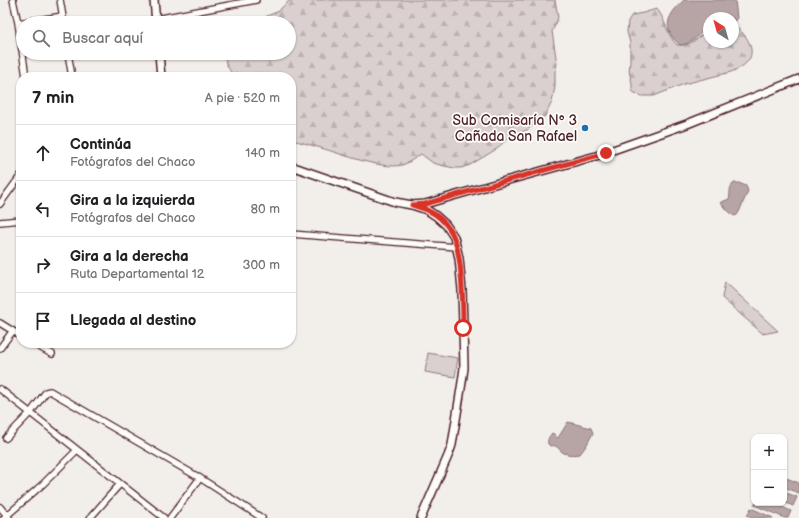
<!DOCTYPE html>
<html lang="es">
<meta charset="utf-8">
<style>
:root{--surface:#fff;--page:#f6f6f6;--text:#202124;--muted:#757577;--line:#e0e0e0}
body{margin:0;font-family:"Balsamiq Sans",sans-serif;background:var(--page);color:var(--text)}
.controls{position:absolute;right:12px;bottom:12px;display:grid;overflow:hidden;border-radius:8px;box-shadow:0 1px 3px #0004}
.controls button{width:36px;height:36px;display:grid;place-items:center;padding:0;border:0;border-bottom:1px solid var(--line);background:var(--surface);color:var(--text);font:20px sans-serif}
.compass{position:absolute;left:703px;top:12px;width:36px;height:36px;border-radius:50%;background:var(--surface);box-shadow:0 1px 3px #0004;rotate:323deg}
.stop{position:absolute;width:12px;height:12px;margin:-9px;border:3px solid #d93025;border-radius:50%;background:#fff}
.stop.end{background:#d93025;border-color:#fff;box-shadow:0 1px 4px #0008}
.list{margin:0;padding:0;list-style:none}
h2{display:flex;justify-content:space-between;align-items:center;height:52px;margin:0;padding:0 16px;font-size:17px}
h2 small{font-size:13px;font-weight:400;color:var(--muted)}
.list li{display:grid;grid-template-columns:26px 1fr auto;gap:12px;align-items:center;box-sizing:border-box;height:56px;padding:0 16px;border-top:1px solid var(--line)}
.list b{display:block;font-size:15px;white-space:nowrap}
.list p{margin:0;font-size:13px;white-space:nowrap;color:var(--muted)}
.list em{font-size:13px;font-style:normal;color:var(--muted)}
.icon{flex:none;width:22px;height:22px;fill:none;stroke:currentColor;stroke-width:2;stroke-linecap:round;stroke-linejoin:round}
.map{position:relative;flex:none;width:799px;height:518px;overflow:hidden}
.search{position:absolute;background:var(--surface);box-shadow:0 1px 3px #0004;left:16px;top:16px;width:280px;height:44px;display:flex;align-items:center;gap:10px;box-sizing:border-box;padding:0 14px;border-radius:22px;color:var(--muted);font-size:15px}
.panel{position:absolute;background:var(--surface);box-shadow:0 1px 3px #0004;left:16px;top:72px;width:280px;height:276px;border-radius:16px}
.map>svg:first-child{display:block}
</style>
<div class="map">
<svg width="799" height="518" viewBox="0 0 799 518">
<defs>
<pattern id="forest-firs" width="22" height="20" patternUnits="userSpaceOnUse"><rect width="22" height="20" fill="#d9d0cf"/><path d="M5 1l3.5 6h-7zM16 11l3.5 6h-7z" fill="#bcb2b2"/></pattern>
</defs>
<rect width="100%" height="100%" fill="#f2efeb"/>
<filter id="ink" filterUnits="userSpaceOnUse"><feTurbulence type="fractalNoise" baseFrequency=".025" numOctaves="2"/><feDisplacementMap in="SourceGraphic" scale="8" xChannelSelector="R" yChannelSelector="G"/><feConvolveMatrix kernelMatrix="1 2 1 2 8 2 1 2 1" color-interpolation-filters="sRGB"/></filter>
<g filter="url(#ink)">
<path fill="#d9d0cf" stroke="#92787d" d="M428,353L458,358L455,377L425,372Z"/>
<path fill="url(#forest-firs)" stroke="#92787d" d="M293,0H555L558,17L556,24L552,31L557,64L555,72V87L552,102L545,116L527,130L512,135L495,150L470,165L461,168H454L440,165L433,163L421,154C415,158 409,163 402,165C382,170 342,154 321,148C311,145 301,142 291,140V77H234L226,64L225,53H289V23H255L269,15L277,12L289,1Z
M657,9C666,20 667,36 677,45C693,47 696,36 709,31V42H733V28L738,29C747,35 757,52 747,62C743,67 737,69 731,72L684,84L654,96H642L635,93L632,91V83L629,71L630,62V43L627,32L628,21L632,15L643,13L653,10Z
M725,282L778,331L763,334L722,298Z"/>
<path fill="#b7a5a6" stroke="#8b6f75" d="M684,0H735L737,18L733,23V18H709V27C698,33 693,44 680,45C661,29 667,15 684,0Z
M734,183H739L746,186L748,191L739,212L737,215L734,216L724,207L721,203L722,202L729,199C731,193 728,188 734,183Z
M568,422L591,428L593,433L586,446L580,454C574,455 569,455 564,453C558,450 558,444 550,446L548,444C547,439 549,437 552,433L554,434L556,437L558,438Z
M784,477L799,483V493L784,487Z
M784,492L797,497L793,506L784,502Z
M755,503H773L791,511L788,518H785L754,505Z
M751,508L773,518H754L747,515Z"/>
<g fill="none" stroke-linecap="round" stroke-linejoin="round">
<defs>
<path id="minor" d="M13,0L18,23L26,77
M60,0L64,23
M156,19L256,0
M18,23L63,16
M68,53L72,77
M0,204L21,175
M0,222L21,220
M291,234L457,247
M0,323L21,336
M32,343L52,354
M0,348L12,332
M0,389L164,518
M6,438L31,412L46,392L50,391L200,478L262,518
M0,507L9,518
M4,518L43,484L77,450
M90,518L120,484
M170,518L200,478"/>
<path id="tertiary" d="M412,205L427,210L436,216L446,225L454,237L459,258L462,290L463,327L464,368L462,382L452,445L448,456L421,518"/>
<path id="secondary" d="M154,0L156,23
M159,53L161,77
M291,166L395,202L412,205L425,204L505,181L596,156L687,124L799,79"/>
</defs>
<use href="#minor" stroke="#4a1f2b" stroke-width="8"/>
<use href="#tertiary" stroke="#4a1f2b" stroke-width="10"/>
<use href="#secondary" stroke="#4a1f2b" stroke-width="10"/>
<use href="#minor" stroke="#fdfcf7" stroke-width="5.5"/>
<use href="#tertiary" stroke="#fdfcf7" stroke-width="7"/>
<use href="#secondary" stroke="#fdfcf7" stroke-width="7"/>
</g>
</g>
<g fill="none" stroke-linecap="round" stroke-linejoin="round" filter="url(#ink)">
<path stroke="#d93025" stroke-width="5" d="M463,328C463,304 463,248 450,230C445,222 436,214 427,210C423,208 417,207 412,205L425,204L505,181L606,153"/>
</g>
<circle fill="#1f6fb2" stroke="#fdfcf7" stroke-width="1.5" cx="585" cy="128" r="4"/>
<g text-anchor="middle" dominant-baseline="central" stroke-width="3.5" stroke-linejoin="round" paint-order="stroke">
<g font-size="14" fill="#4a1f2b" stroke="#fdfcf7" text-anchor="end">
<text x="577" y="120">Sub Comisaría Nº 3<tspan x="577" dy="16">Cañada San Rafael</tspan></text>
</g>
</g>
</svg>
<div class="controls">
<button>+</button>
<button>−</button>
</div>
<svg class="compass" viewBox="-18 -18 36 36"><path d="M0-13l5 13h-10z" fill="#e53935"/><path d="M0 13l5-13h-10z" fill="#757577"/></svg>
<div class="stop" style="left:463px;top:328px"></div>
<div class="stop end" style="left:606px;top:153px"></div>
<div class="search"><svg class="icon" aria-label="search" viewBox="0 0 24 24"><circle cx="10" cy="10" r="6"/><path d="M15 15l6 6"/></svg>Buscar aquí</div>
<section class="panel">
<h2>7 min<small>A pie · 520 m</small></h2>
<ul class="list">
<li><svg class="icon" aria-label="ahead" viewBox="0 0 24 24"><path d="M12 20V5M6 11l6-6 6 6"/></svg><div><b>Continúa</b><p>Fotógrafos del Chaco</p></div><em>140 m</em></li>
<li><svg class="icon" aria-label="left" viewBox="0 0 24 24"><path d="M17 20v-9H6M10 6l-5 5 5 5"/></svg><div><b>Gira a la izquierda</b><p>Fotógrafos del Chaco</p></div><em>80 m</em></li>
<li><svg class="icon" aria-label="right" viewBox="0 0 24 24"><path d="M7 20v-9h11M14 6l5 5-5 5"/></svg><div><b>Gira a la derecha</b><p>Ruta Departamental 12</p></div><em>300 m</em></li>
<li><svg class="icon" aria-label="arrive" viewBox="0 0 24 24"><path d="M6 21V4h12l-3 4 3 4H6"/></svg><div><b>Llegada al destino</b></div></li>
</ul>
</section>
</div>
